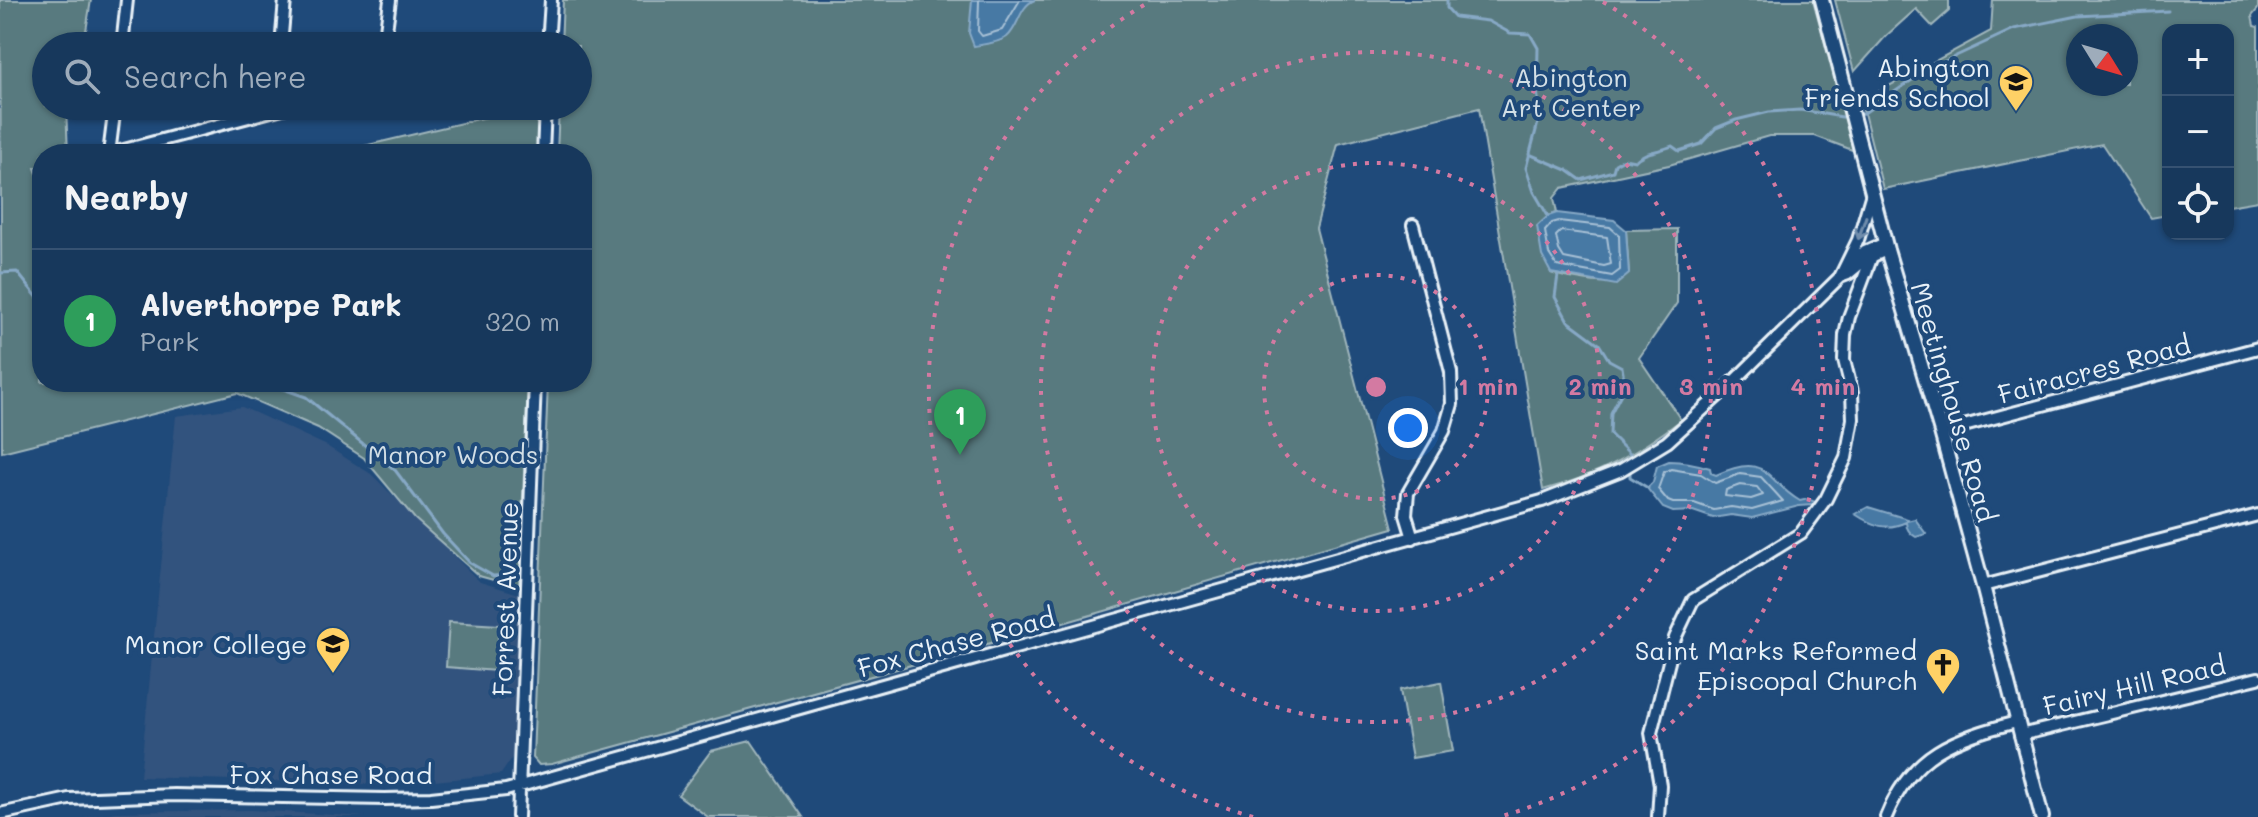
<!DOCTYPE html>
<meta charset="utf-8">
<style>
:root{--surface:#17385c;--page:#244365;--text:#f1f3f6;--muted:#9eacbb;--line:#365272;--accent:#ffd166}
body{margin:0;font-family:Mali,sans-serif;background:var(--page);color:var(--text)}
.controls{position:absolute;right:24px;top:24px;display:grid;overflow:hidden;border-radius:16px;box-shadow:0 2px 6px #0004}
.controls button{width:72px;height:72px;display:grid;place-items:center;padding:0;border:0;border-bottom:2px solid var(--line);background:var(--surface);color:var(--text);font:40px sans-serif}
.compass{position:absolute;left:2066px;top:24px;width:72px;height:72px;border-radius:50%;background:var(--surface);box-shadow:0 2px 6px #0004;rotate:127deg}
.you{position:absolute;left:1408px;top:428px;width:28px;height:28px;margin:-20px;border:6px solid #fff;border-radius:50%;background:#1a73e8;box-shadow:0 0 0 12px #1a73e833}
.badge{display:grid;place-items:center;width:52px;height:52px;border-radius:50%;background:var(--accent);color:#fff;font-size:26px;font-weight:700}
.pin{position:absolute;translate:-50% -66px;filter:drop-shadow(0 2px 4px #0008)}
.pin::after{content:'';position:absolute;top:42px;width:28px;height:24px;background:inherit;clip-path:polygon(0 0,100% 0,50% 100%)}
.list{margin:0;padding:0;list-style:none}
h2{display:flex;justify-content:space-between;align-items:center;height:104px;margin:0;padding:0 32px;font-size:34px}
h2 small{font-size:26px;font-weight:400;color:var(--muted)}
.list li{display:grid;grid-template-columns:52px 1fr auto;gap:24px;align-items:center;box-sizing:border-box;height:144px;padding:0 32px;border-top:2px solid var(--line)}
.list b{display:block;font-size:30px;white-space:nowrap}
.list p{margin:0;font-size:26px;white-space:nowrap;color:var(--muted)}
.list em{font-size:26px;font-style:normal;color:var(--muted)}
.icon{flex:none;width:44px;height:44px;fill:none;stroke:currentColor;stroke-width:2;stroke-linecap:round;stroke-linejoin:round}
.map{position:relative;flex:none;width:2258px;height:817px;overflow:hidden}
.search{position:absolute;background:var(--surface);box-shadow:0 2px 6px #0004;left:32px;top:32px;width:560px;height:88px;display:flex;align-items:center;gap:20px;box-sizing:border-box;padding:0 28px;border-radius:44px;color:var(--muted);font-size:30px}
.panel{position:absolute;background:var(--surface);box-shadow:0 2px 6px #0004;left:32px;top:144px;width:560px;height:248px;border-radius:32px}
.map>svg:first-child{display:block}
</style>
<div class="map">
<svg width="2258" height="817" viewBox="0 0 2258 817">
<rect width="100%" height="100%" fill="#1f4a7a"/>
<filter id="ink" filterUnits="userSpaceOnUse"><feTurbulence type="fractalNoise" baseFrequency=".0125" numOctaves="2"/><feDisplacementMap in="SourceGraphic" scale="16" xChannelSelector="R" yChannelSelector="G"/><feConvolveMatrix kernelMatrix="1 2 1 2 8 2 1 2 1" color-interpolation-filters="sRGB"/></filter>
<g filter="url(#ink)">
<path fill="#33537e" d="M242,407L325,445L371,474L480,582L519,594L514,755L501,774L397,785L140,777L176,416Z
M251,810L366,817H84L116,812Z"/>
<path fill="#597a7f" stroke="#a0b6bc" stroke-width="2" fill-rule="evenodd" d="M0,0H91L85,37L64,39V46H46V106H66L68,154H42V166L35,168L42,187V382H528L519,587L479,576L415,519L364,458L318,428L237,393L2,452Z
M563,0H1813L1855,151L1815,136H1769L1669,165L1562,188L1554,198L1557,213L1548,216L1551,273C1559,276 1597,284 1604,282C1612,281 1621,276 1629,273L1626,230L1677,229V303L1639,358L1681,420C1634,455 1600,475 1543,490L1479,108L1338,144L1316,228L1393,528L1060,624L552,764L539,765L533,758L548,382H582V154H557L559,106H578V46H561Z
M1835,0H1949V11L1932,26L1916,9L1886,36L1854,72Z
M1993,0H2258V9L2252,16L2254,26L2258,27V201L2228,206V30H2168V215L2151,218L2102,144L1883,189L1861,101L1991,31ZM2078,36H2126V84H2078Z
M534,106H541L539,154H330Z
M449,622L499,625L496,671L446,667Z
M1441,682L1453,751L1412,758L1400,690Z
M751,741L803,817H708L678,795L711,751Z"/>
<path fill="#4779a4" stroke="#87a9c6" stroke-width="2" d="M972,0H1035C1019,6 1019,27 1007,37C999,43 985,44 974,46L969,33Z
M1557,213L1614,220L1626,230L1629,274L1616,285L1551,273L1542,256L1537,226L1548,216Z
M1669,461C1683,461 1697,464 1710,468L1711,473L1716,475C1769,451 1764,480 1800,501L1808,499L1815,502L1813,505L1799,506L1752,518L1731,515L1713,518L1693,511L1673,512L1663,508L1647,488L1653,482L1657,466Z
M1868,507L1908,519L1907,521L1915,519L1926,534L1916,537C1909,533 1906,529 1906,522C1887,531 1873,526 1855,514Z"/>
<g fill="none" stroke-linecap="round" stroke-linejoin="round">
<path stroke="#a8c1d6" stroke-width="2" d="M979,0L978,31L982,36L1002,30L1020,0
M1559,221L1610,227L1619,235L1620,270L1612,276L1557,266L1549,254L1545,231L1552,223Z
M1561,231L1607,237L1611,264L1604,266L1564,258L1559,250L1556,236Z
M1671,469L1701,474L1715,483L1740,474L1761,477L1783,501L1752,510L1731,507L1714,510L1694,503H1673L1668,501L1658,489L1664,472Z
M1740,485L1757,487L1763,495L1751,499L1725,496L1726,490Z"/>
<path stroke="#87a9c6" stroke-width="3" d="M1447,0V8L1455,17L1488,21L1510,33L1530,34L1538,48L1537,90L1540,115L1526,168L1534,192L1548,216
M1856,114L1864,113L1928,69L2014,29L2078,16L2168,11
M1529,154L1567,170L1581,180L1613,171L1615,164L1624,159L1635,161C1644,151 1659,152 1672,146L1679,151L1701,144L1716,128L1736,120L1769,112L1800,110L1842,117L1848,116
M0,273L17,272L42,303
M1558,275L1555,297L1568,321L1599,344L1609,360L1622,367L1625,386L1611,413L1610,434L1630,454V462
M263,382L306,397L395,470L443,534L470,563L493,576L511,575
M1630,470V477L1648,488"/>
<defs>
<path id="minor" d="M122,46L127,0
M281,46L285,0
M384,46L390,0
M520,46L548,39
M548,46L551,0
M115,106L109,154L290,106
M543,154L545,106
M1413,225L1451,372L1452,404L1444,431L1408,493L1406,515L1413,538
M1849,263L1858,255L1885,243
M1840,277L1848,274L1866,259L1887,250
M1941,432L2258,348
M1983,586L2258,515
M2020,735L2258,678
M0,814L69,799L174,795L385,799L431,798L506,790L1542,501L1621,470L1667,442L1730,385L1840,277L1858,240L1872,193
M518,817L535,382
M1658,817L1660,785L1651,733L1675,638L1693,600L1801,533L1826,499L1846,458L1853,419L1852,392L1844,360L1845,335L1849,317L1872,256
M1886,817C1912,752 1954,739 2016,722"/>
<path id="tertiary" d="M1822,0L1887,250L1941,432L1983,586L2042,817"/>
</defs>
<use href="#minor" stroke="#e8f1f8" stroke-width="16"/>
<use href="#tertiary" stroke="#e8f1f8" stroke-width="18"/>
<use href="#minor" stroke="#1f4a7a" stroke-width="10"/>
<use href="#tertiary" stroke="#1f4a7a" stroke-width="12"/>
</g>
<defs><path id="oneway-shaft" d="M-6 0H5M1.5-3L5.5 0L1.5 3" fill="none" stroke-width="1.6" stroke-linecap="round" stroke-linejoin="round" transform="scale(2)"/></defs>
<use stroke="#6f8dac" href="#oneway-shaft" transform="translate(1862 228) rotate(109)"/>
</g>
<g fill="none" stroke="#d37aa2" stroke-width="4" stroke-dasharray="4 8">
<circle cx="1376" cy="387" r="112"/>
<circle cx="1376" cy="387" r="224"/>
<circle cx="1376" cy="387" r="335"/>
<path d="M1253 817A447 447 0 0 1 1149 2M1603 2A447 447 0 0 1 1499 817"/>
</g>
<defs>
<symbol id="school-pin" viewBox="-11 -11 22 30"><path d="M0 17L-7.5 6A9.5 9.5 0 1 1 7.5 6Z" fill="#ffd166" stroke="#1f4a7a"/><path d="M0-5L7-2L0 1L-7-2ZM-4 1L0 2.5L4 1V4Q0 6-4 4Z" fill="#111"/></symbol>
<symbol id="church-pin" viewBox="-11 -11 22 30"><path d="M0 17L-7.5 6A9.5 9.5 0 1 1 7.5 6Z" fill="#ffd166" stroke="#1f4a7a"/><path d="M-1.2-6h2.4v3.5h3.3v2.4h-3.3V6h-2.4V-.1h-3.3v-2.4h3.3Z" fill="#111"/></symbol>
</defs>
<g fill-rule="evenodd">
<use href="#school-pin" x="1996" y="62" width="40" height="54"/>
<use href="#school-pin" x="313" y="624" width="40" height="54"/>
<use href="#church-pin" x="1923" y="645" width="40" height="54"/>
</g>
<g text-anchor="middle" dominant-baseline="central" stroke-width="8" stroke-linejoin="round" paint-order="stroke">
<g font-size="26" fill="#e8f1f8" stroke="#1f4a7a" text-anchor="end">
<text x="1990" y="67">Abington<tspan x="1990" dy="30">Friends School</tspan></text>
<text x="307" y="644">Manor College</text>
<text x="1917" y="650">Saint Marks Reformed<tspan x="1917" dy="30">Episcopal Church</tspan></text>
</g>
<g font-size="26" fill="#d3dfe6" stroke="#1f4a7a">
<text x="1571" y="77">Abington<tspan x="1571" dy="30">Art Center</tspan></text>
<text x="453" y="454">Manor Woods</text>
</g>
<g font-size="26" fill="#e8f1f8" stroke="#1f4a7a">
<text transform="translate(2094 369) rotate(-15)">Fairacres Road</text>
<text transform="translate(1954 402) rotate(74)">Meetinghouse Road</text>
<text transform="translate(505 599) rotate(-88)">Forrest Avenue</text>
<text transform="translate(956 642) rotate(-15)">Fox Chase Road</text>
<text transform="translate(2134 685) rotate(-13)">Fairy Hill Road</text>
<text x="331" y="774">Fox Chase Road</text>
</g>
</g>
<circle cx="1376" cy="387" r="12" fill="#d37aa2" stroke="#1f4a7a" stroke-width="4"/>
<g font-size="24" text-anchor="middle" font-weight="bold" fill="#d37aa2" stroke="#1f4a7a" stroke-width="8" stroke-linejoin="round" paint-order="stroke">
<text x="1488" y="395">1 min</text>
<text x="1600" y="395">2 min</text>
<text x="1711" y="395">3 min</text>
<text x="1823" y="395">4 min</text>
</g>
</svg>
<div class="controls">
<button>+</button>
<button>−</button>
<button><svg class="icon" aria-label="locate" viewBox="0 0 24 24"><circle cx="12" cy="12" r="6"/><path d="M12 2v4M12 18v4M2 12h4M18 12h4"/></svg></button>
</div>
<svg class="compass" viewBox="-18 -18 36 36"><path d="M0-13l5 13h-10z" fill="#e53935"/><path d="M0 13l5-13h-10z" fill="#9eacbb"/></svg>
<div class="you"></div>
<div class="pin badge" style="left:960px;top:455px;background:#2e9e5b">1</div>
<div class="search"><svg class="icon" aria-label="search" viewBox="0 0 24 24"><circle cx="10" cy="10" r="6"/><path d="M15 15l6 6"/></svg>Search here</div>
<section class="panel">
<h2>Nearby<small></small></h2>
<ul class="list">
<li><span class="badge" style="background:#2e9e5b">1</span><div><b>Alverthorpe Park</b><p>Park</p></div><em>320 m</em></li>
</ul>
</section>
</div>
